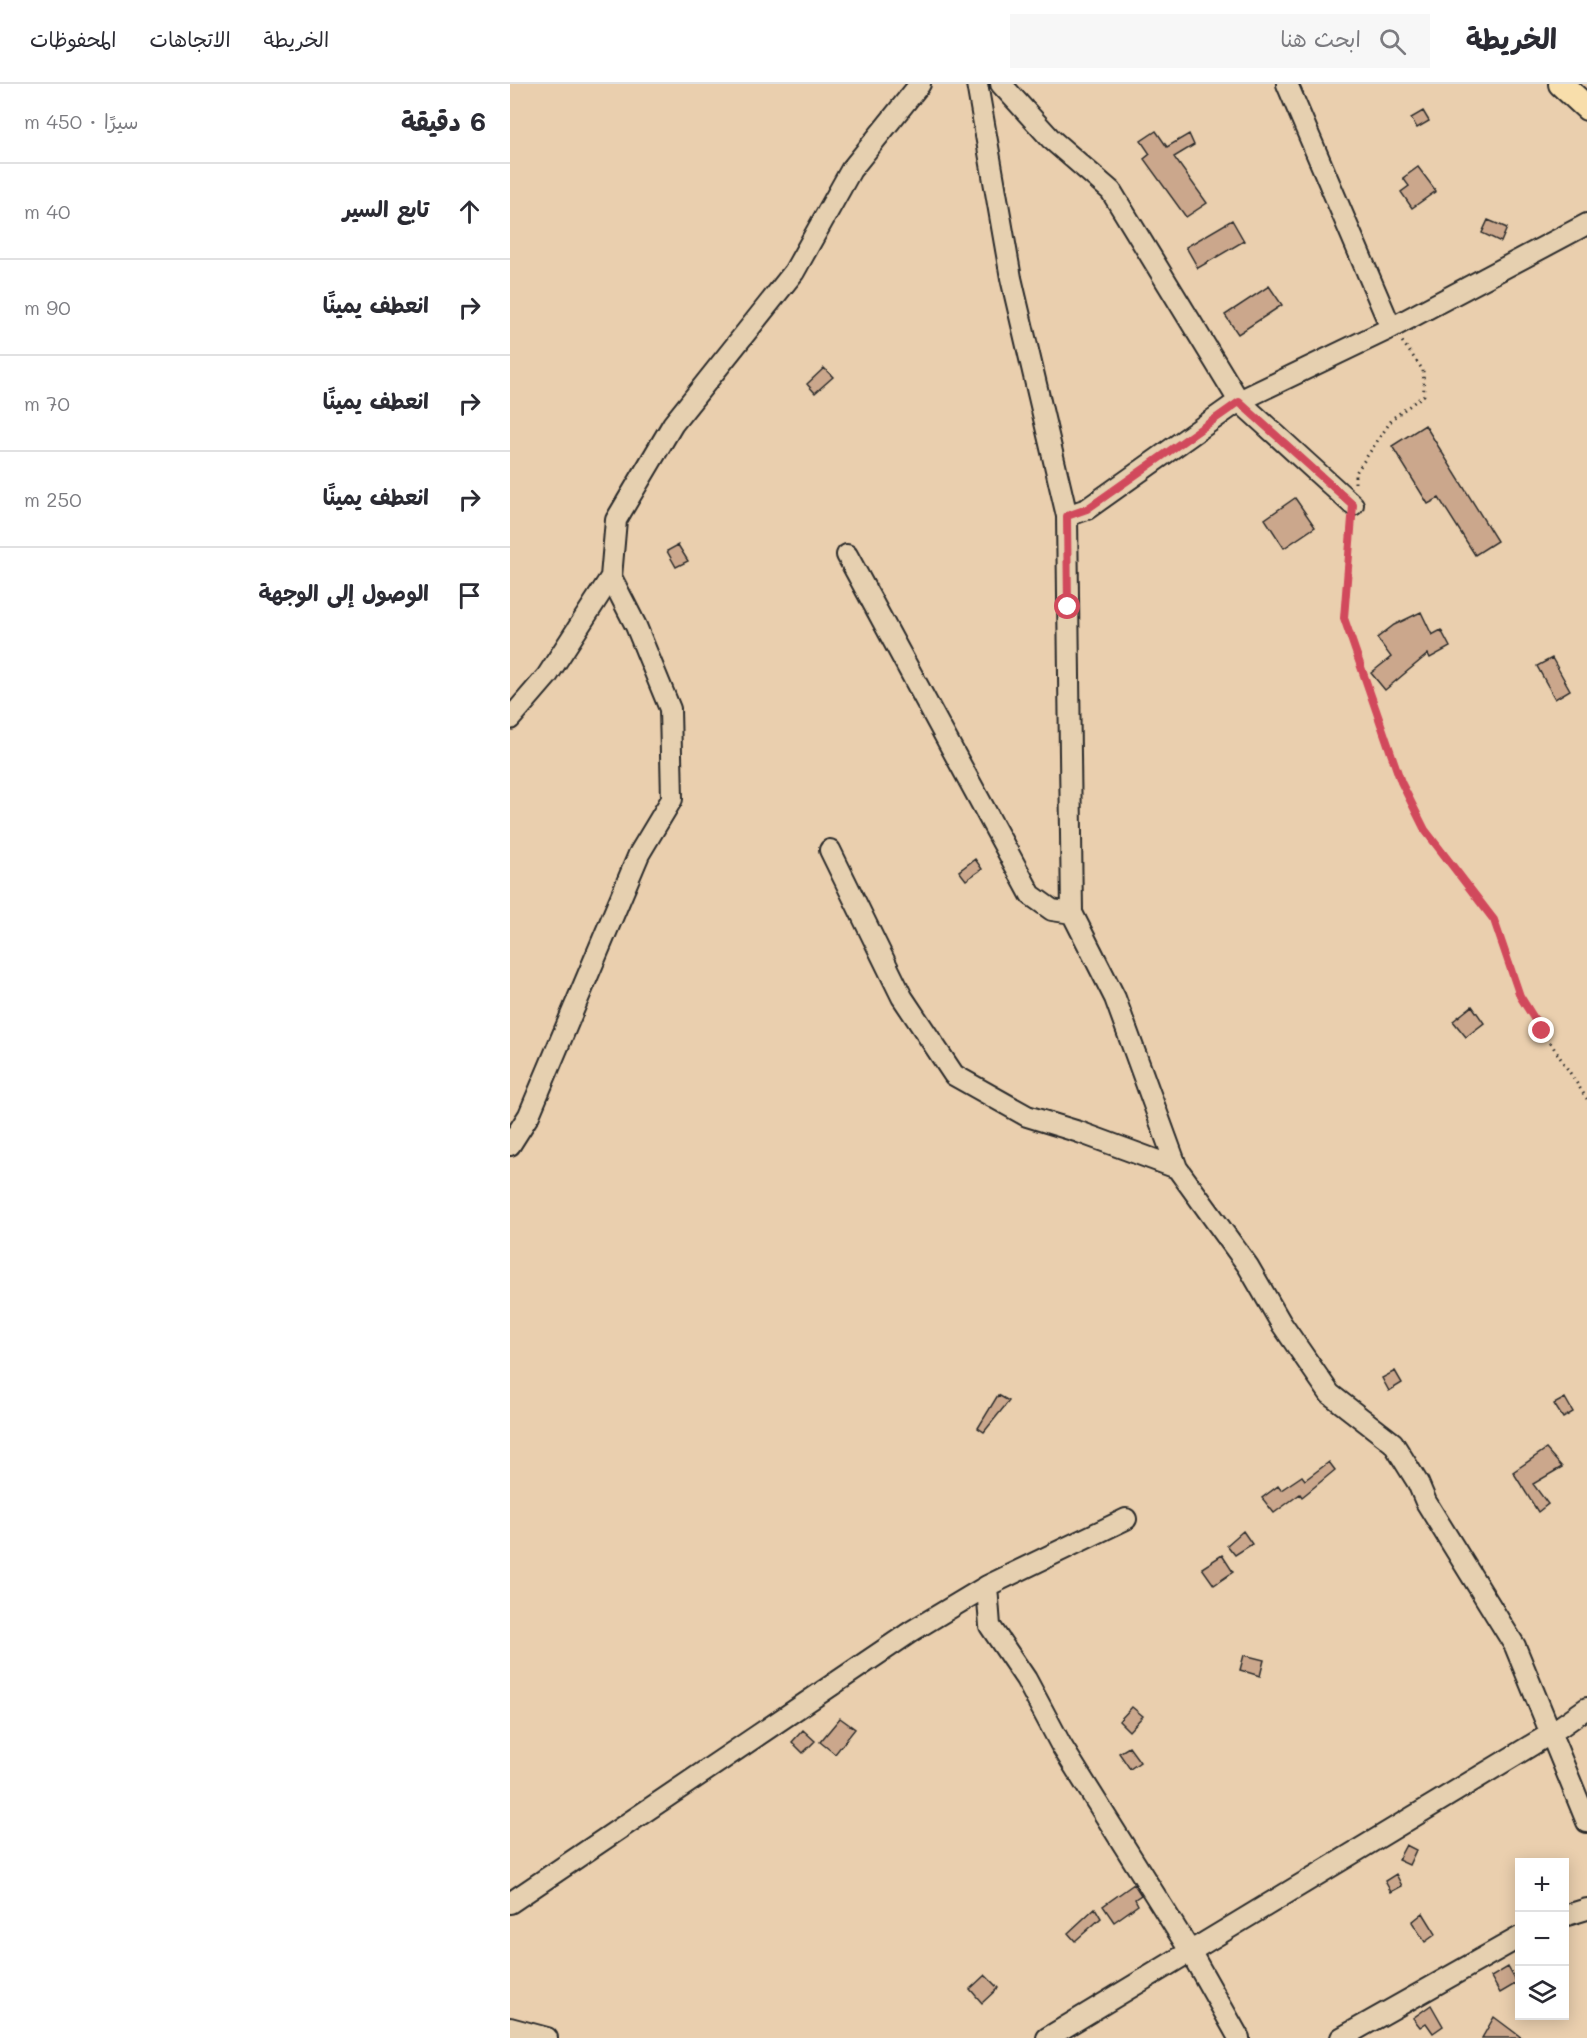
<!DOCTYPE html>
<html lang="ar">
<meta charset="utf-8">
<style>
:root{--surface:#fff;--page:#f7f7f7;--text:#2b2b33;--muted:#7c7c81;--line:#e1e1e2}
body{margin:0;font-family:Mali,"Playpen Sans Arabic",sans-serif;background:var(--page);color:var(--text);direction:rtl}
.controls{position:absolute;right:18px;bottom:18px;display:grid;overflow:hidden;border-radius:0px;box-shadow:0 3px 15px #0003}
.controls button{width:54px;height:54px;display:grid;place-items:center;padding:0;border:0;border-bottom:2px solid var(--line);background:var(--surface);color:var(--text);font:30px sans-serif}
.stop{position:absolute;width:18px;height:18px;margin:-14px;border:4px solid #d1495b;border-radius:50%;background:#fff}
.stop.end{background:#d1495b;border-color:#fff;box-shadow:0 2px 6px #0008}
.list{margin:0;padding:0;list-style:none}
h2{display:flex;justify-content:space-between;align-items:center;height:78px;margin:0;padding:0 24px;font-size:26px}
h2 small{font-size:20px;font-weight:400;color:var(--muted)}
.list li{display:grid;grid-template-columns:39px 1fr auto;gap:18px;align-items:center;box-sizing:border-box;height:96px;padding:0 24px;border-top:2px solid var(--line)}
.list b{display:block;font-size:22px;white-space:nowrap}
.list em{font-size:20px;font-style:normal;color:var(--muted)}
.icon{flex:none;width:33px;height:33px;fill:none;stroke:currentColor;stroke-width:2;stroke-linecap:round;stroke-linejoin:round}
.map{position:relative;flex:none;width:1077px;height:1954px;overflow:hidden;direction:ltr}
header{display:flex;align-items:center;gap:36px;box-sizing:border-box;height:84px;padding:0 30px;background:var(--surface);border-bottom:2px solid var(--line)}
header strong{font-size:28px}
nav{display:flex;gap:33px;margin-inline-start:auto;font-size:21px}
.search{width:420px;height:54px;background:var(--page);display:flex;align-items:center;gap:15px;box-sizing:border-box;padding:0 21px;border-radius:0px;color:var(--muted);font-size:22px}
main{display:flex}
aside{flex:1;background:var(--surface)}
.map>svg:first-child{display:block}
</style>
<header>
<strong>الخريطة</strong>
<div class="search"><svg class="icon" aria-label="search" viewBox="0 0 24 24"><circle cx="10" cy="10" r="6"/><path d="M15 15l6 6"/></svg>ابحث هنا</div>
<nav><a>الخريطة</a><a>الاتجاهات</a><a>المحفوظات</a></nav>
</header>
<main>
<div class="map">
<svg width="1077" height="1954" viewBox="0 0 1077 1954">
<rect width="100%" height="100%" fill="#eacfae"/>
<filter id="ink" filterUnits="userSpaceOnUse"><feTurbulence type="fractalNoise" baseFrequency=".0167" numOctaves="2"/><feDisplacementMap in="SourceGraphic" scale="12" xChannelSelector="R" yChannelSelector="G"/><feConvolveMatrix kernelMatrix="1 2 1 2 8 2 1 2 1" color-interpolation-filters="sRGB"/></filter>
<g filter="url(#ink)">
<path fill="#cba78c" stroke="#2b2b2b" stroke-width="1.5" d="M913,27L919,37L907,44L901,34Z
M646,47L657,63L679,50L684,61L664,73L697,119L676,133L634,75L640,70L631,57Z
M908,83L926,107L902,124L891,108L899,102L893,94Z
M722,136L734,157L688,184L676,163Z
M978,136L997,144L991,158L972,149Z
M759,202L772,221L728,250L715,231Z
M314,284L323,293L305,309L297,300Z
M915,341L987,457L965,471L929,414L918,420L882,362Z
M785,414L805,443L774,464L755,435Z
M168,461L178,477L166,483L157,467Z
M911,528L922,551L931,546L940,563L920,574L918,570L875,606L861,589L881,573L867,554L884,541Z
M1042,574L1060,606L1045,615L1027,582Z
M465,775L472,785L456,796L449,787Z
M962,922L974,939L956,953L943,937Z
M885,1287L892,1299L879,1307L872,1294Z
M488,1311L499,1317L474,1348L468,1344Z
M1055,1314L1063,1328L1053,1334L1044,1320Z
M1036,1365L1052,1383L1023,1400L1038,1420L1028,1428L1003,1388Z
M819,1378L825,1386L797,1409L792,1413L790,1410L764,1429L752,1414L768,1402L771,1406L792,1392L795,1396Z
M733,1447L742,1460L725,1471L717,1461Z
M712,1471L723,1488L704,1501L692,1484Z
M734,1571L754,1576L750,1592L730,1586Z
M622,1623L633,1632L619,1647L609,1637Z
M330,1634L345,1645L325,1670L310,1658Z
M293,1646L305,1657L293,1669L282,1658Z
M619,1663L630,1678L620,1685L609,1669Z
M896,1761L906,1766L899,1781L888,1776Z
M886,1790L892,1802L881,1808L875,1797Z
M624,1800L631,1811L625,1815L628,1821L604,1838L593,1822Z
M585,1824L591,1834L565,1857L558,1849Z
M913,1829L926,1850L915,1858L902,1838Z
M998,1883L1007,1899L990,1909L981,1893Z
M475,1891L488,1904L472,1919L460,1905Z
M921,1921L933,1942L923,1949L916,1939L910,1943L903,1934Z
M984,1933L1012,1954H972Z"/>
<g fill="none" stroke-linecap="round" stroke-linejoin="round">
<defs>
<path id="minor" d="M467,0L501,194L557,432L562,829L605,914L667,1084
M491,0L541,55L601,107L729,317L843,421
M777,0L881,244
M557,432L577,425L729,317L881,244L1077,140
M337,471L521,811L542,826L562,829
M0,635L37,592L101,493L106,436L163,340L284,188L341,86L410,0
M320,766L392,913L444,991L517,1032L569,1048L667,1084L738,1182L771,1239L820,1310L883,1359L908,1399L916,1418L1005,1562L1077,1738
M0,1061L19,1031L129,770L162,715L160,625L126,542L101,493
M616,1435L477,1502L480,1542L516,1595L551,1661L680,1867L729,1954
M0,1819L402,1547L477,1502
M1054,1832L1077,1825
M0,1944L37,1954
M537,1954L1040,1650L1077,1624
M831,1954L1010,1853"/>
<path id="major" d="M1051,0L1077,24"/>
</defs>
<use href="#minor" stroke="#2b2b2b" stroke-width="24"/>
<use href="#major" stroke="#2b2b2b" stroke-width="28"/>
<path stroke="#2b2b2b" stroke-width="3" stroke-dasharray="1.5 4.5" stroke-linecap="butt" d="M845,399V390L883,334L914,311L913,286L891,256
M842,435L834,534L891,698L914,746L984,836L1010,912L1077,1015"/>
<use href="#minor" stroke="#e6d0b0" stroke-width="20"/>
<use href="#major" stroke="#f8deab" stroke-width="24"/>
</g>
</g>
<g fill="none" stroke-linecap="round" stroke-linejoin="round" filter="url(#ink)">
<path stroke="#d1495b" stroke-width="8" d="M558,523L557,432L577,425L729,318L843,421L834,534L891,698L915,746L984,836L1010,912L1032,947"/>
</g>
</svg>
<div class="controls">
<button>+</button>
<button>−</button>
<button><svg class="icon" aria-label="layers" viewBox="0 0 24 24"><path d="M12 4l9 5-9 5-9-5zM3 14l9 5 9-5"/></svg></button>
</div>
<div class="stop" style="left:558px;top:523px"></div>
<div class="stop end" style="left:1032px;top:947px"></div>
</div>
<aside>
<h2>6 دقيقة<small>سيرًا · 450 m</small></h2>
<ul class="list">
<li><svg class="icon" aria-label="ahead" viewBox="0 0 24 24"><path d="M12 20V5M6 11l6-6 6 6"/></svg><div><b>تابع السير</b></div><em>40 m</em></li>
<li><svg class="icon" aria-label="right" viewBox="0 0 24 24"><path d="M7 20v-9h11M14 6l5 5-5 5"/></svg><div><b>انعطف يمينًا</b></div><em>90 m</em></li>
<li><svg class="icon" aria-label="right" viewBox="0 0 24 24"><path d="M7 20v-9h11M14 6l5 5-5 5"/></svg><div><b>انعطف يمينًا</b></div><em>70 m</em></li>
<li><svg class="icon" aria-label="right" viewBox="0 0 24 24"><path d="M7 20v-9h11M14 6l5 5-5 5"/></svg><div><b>انعطف يمينًا</b></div><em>250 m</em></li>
<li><svg class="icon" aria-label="arrive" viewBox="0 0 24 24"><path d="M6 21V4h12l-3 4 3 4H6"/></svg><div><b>الوصول إلى الوجهة</b></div></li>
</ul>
</aside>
</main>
